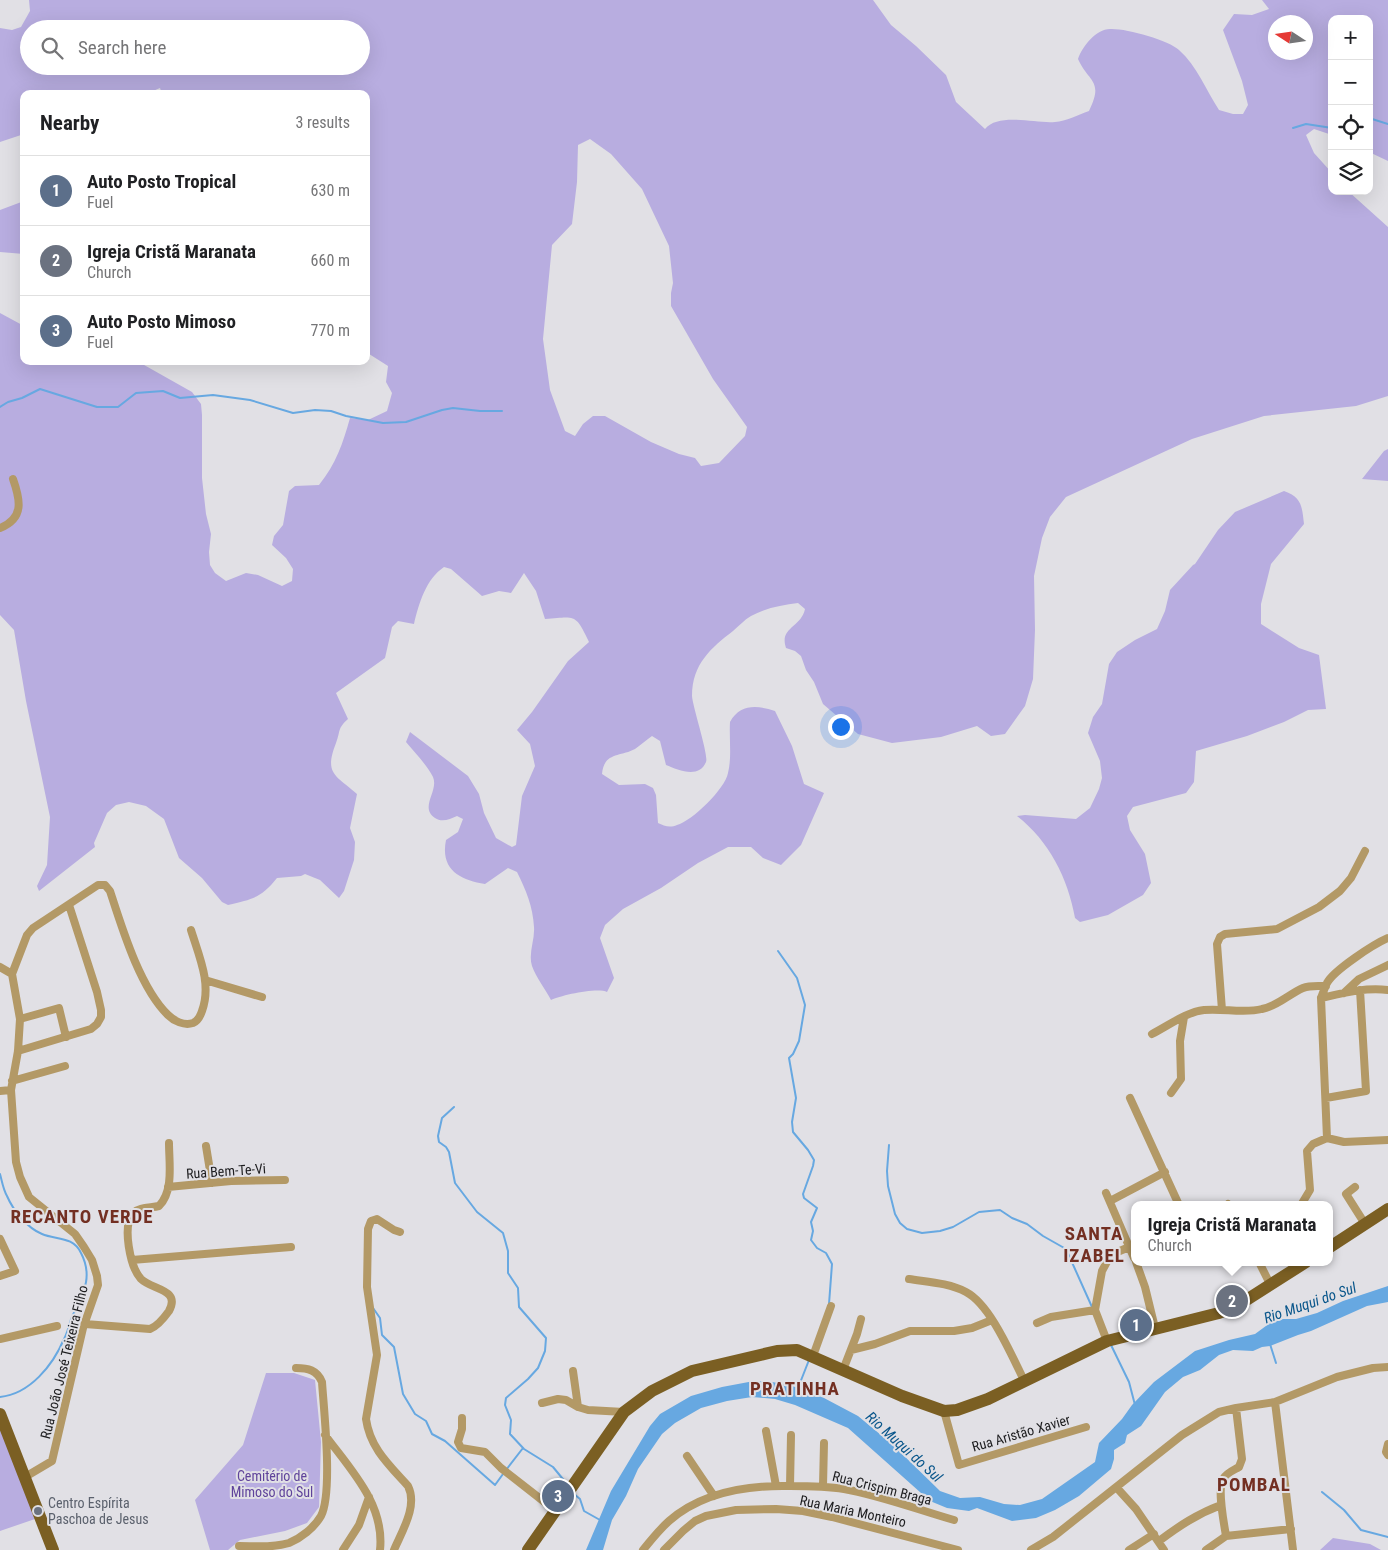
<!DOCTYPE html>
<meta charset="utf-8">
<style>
:root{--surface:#fff;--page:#f2f2f2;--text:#202124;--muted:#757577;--line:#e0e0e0;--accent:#b45309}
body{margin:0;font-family:"Roboto Condensed",sans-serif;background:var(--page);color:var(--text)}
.controls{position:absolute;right:15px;top:15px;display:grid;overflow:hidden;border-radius:10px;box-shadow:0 5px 20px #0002}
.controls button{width:45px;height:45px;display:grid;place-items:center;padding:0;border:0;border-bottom:1px solid var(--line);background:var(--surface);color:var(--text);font:25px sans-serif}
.compass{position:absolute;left:1268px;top:15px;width:45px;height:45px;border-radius:50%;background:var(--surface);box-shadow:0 5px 20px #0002;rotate:282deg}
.you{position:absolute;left:840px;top:726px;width:18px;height:18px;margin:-12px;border:4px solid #fff;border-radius:50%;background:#1a73e8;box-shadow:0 0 0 8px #1a73e833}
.badge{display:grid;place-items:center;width:32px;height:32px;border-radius:50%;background:var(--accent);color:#fff;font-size:16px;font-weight:700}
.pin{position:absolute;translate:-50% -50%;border:2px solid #fff;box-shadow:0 1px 5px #0006}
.popup{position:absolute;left:1131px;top:1201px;width:202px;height:65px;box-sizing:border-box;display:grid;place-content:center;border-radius:10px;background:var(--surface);filter:drop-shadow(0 1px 4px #0005);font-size:16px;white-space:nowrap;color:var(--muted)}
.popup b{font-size:19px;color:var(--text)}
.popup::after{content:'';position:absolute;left:50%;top:100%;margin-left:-10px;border:10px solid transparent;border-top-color:var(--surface)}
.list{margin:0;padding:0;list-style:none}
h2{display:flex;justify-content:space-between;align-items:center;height:65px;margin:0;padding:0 20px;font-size:21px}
h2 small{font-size:16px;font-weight:400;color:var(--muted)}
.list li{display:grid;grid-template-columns:32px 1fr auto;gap:15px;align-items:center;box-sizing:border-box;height:70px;padding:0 20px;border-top:1px solid var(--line)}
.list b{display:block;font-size:19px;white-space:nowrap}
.list p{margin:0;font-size:16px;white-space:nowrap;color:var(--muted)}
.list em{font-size:16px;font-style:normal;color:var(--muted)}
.icon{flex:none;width:28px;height:28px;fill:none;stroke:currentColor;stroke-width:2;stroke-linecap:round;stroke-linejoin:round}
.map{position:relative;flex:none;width:1388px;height:1550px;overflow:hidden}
.search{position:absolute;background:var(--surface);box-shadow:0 5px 20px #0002;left:20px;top:20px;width:350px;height:55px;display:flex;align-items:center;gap:12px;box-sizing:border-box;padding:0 18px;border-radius:28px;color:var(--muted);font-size:19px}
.panel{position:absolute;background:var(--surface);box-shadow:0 5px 20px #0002;left:20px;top:90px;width:350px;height:275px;border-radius:10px}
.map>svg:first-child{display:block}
</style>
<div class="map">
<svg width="1388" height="1550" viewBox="0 0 1388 1550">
<rect width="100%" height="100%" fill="#e1e0e5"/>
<path fill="#b8ade0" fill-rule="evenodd" d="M29,0H873L891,25L916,46L946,75L956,102L985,129C999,112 1036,124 1055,122C1066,121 1078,115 1089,111C1104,80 1089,83 1078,59C1082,47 1096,29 1110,29C1125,28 1169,40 1179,50C1197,66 1206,90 1219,110L1233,114H1243L1248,105L1242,81L1223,30L1234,14L1252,15L1269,9L1262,0H1388V161L1369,152V19H1332V135L1314,129L1306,135L1314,153L1332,173V191H1348L1388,227V396L1356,406L1264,416L1192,439L1066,497L1050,517L1042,538L1034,576L1035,630L1033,679L1025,706L1005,734L991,736L977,726L941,737L892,743L858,734L823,704L814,682L806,670L801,656L795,651L786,648C779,627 801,628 805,609L798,603C782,605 765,608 751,616C744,620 739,626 733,631C711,648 692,664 692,696C693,708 709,756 706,762C699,779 678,770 666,765L660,741L652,736C646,740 641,745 635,749C620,757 604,752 602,774L619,785L645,784L653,788L656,795L658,823C664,826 670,828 677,825C692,821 725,789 728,773C732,757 729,739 730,722C740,704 757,705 775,711L792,746L804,784L824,793L801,845L781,865L763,858L751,847H728L698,863L661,888L623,909L605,925L600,938L614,978L607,992C598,987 561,995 551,1000C545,989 536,977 532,966C528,953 535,940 534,927C533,907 526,890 517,872L508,868L485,884C460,880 440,870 446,840L458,832L463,819L457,816C450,819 442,823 435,818C419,807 439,791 433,777C427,765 415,753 406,742L410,732L468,776L479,794L484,813L496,838L512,847L516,845L522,796L535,766L530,744L517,730L532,712L568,661L589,642C575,613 576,617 545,619L536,591L524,573L511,593L499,591L482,596L451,569L444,567C426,579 419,603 414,624L398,621L392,627L385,658L336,693L348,719C337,729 341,730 336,743C324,774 335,775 357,794L350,828L355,842L354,860L344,891L339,898L320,880L305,874L301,876L277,878C261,898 253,899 228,905L222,902L202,878L179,858L164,819L146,806L129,802L116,805L107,813L94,843L95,847L39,891L37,886L47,865L50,817L26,701L14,630L0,615V313L24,326V361H137L192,392L201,404L202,415V478L206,514L211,534L209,552L210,565L215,573L226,581L246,573L258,575L282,586L292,581L293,569L286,558L272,545L274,536L283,525L289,491L295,486L319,485C336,464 343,443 350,418L368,420L387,411L392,393L386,382L388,366L366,352V94H162L160,88L146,94H24V134L0,142V28L12,30L21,27L30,11ZM1276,22H1306V52H1276ZM29,29H361V66H29ZM590,139L611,154L642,189L669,246L673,283L671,293V306L713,379L747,427L745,436L719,463L701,466L695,458L679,454L651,442L605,416H593L583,424L575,436L565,431L550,390L543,339L552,245L572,224L577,182L578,145Z
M24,201V254L0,252V210Z
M1388,449V481L1362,479L1384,451Z
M1284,491C1302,497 1302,507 1304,524L1271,564L1261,604V624L1299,648L1319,655L1326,709L1308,710L1284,722L1247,736L1196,751L1194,782L1186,793L1133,807L1127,816L1130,830L1145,854L1151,883L1143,895L1108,915L1080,922L1075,918C1068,878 1049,841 1017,816L1025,815L1076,819L1090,808L1099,789L1102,778L1100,761L1088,733L1093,717L1102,704L1109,664L1117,652L1135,640L1157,629L1165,611L1170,590L1193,565L1195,564L1218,530L1235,512Z
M266,1373H294L315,1380L321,1442L319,1507L307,1523L285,1531L240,1540L228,1550H210L195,1500L243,1445Z
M0,1415L35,1519L0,1531Z
M1333,1538L1370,1544L1381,1550H1320Z"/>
<path fill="#67a8e1" d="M1388,1286V1302L1367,1306L1311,1331L1298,1335L1270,1346L1262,1347L1253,1351L1233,1350L1219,1355L1200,1370L1183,1377L1165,1392L1141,1426L1127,1435L1125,1443L1114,1450V1459L1111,1469L1079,1496L1055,1510L1036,1518L1012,1521L977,1508L969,1511L947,1508L930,1501L848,1428L795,1405L775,1399L752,1397L727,1401L701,1408L675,1423L662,1434L638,1469L626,1496L612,1520L603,1550H586L611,1491L650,1426L660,1414L691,1396L722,1387L754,1381L772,1382L790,1385L824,1398L858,1416L893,1445L940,1491L960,1498L980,1497L1004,1504L1020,1505L1042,1499L1095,1462L1099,1443L1122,1419L1132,1405L1154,1382L1195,1351L1229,1340L1255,1334L1270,1323L1283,1319H1296L1317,1313L1343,1301Z"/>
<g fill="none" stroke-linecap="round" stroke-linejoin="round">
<path stroke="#67a8e1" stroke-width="2" d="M1369,118L1388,124
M1293,128L1306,124L1332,128
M0,407L8,402L22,398L40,389L97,407H118L136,393L163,391L180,398L213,395L250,400L293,413L315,410L331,411L346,416L383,423L406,422L442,410L453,408L480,411H502
M778,951L797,978L805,1005L799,1041L793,1054L789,1058L796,1098L792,1122L793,1132L808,1150L814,1160L813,1166L803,1194L804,1198L817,1208L811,1222L813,1231L811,1240L817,1248L826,1253L832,1264L829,1304
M454,1107L442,1118L438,1136L439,1142L446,1147L449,1152L455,1183L477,1212L503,1233L508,1251V1273L518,1288L519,1307L546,1338L545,1351L538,1368L528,1379L506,1398L505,1405L511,1420L510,1434L524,1449L553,1467L567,1484
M889,1145L887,1171L888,1186L895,1214L900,1223L907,1229L922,1233L940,1231L953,1227L979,1212L1000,1210L1012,1218L1027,1224L1043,1236L1066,1249L1092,1307
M0,1174C2,1181 3,1189 7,1196C13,1210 27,1228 42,1234C56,1240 73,1236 81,1253C94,1278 82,1295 72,1317C69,1324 68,1332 64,1339C53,1365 30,1394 0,1397
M373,1308L380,1318L382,1335L394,1347L403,1394L415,1414L426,1421L432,1434L445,1441L495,1485L503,1474
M1270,1344L1276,1363
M1111,1345L1129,1382L1135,1405
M798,1388L809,1360
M506,1470L523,1448
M1322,1492L1344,1510L1361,1530L1388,1537
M574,1494L580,1499L584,1511L600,1520"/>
<path stroke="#b39966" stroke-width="8" d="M0,528C25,518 20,499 13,479
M1388,938C1374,944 1334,970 1327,983C1325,987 1323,993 1321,998L1327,1138L1344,1142L1388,1140
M0,967L12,974
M205,980L262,997
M1344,993L1359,979L1388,965
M1321,998C1343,993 1366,987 1388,990
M1222,1010L1217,944L1220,937L1225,934L1277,929L1319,907L1340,891L1351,878L1365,851
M20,1019L59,1008L66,1037
M1152,1034C1168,1026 1186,1012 1204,1010C1224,1008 1243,1014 1262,1009C1278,1006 1289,994 1303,988C1310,985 1318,986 1326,986
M18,1051L91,1029L97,1024L101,1017V1010L97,992L69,905
M12,1081L65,1066
M0,1091L11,1090
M1171,1093L1181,1079L1180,1041L1184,1017
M1130,1098L1179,1205
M1326,1098L1366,1091L1360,990
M206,1146L212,1183
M168,1187L231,1181L285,1180
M1355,1187L1346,1194L1365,1224
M1106,1193L1134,1258
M1110,1201L1165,1172
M1228,1204L1229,1205
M1301,1205L1310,1190L1307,1151L1313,1144L1327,1138
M0,1239L15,1271L0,1276
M132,1260L291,1247
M1136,1262L1145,1287L1155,1328
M1259,1262L1271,1286
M909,1279C928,1282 949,1283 966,1292C991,1305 1012,1357 1025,1382
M1037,1323L1051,1317L1095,1310
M85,1324L150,1329C158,1326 164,1318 169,1311C181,1289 152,1290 141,1279C130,1267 122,1226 133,1213C139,1207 151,1208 159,1206C174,1191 169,1163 169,1143
M0,1339L57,1326
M1107,1341L1095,1310L1102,1271L1109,1258L1115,1253L1134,1245
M851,1350L875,1344L910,1331H954L972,1328L992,1320
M813,1356L831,1306
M843,1370L857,1334L861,1319
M573,1371L578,1407
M1275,1402L1293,1550
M542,1403L558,1399L566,1400L578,1407L588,1410L624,1412
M944,1411L959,1465L1086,1427
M462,1418V1429L458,1442L461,1448L485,1452L501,1468L556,1511
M766,1431L776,1486
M325,1435C350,1469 385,1504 380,1550
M1388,1444L1386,1452L1388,1455
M687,1456L714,1496
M25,1477L52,1461L83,1328L98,1285L97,1276L92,1260L84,1247L75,1234L29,1197L20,1177L16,1162L11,1090L18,1051L20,1019L12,974L27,935L33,928L98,885H105L110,891C122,928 140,988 168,1015C174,1021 184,1026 193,1023C198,1021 200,1017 202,1011C212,984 199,956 191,930
M790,1486L791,1435
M823,1486L824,1443
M1117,1488L1136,1509L1164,1550
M1226,1536C1224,1523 1217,1489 1223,1479C1226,1473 1234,1470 1239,1467L1242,1459L1236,1408
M1159,1541C1179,1526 1197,1514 1221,1505
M239,1546C255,1546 273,1548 289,1543C301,1538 314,1528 321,1516C333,1492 324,1412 322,1382C317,1370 308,1368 296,1368
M343,1550L359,1525L369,1497
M394,1550C402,1531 418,1506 408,1486C389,1465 370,1448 366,1419L377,1355L367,1287L368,1229L371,1221L377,1219L394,1230L400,1232
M643,1550C651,1540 659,1530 669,1521C702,1492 747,1485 790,1486C808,1486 826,1486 844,1489C879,1495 919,1510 954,1520
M664,1550L683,1531L695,1521L706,1516L736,1510L776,1509L803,1511L832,1517L958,1550
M1031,1550L1053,1537L1182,1435L1219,1412L1236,1408L1275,1402L1337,1377L1373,1368L1388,1367
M1129,1550L1154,1534
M1206,1550L1226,1536L1291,1529"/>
<path stroke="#7b5f23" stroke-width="12" d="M1330,1247L1388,1209
M0,1414L53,1550
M528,1550L624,1412L652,1391L692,1371L777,1351L797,1350L902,1396L944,1411L957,1410L988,1399L1107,1341L1219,1313L1237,1306L1306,1262"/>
</g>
<circle fill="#6b7280" stroke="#e1e0e5" stroke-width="2" cx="38" cy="1511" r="5"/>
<g text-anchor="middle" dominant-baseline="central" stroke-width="4" stroke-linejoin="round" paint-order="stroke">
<g font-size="14" fill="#1d1d1f" stroke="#e1e0e5">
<text transform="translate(226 1171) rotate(-4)">Rua Bem-Te-Vi</text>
<text transform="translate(64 1362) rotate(-76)">Rua João José Teixeira Filho</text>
<text transform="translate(1021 1433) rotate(-16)">Rua Aristão Xavier</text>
<text transform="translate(882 1488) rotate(14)">Rua Crispim Braga</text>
<text transform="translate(853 1511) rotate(12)">Rua Maria Monteiro</text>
</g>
<g font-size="14" fill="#5f439b" stroke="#e1e0e5">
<text x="272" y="1476">Cemitério de<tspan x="272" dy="16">Mimoso do Sul</tspan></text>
</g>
<g font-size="14" fill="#5b616d" stroke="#e1e0e5" text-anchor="start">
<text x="48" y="1503">Centro Espírita<tspan x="48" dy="16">Paschoa de Jesus</tspan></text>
</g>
<g font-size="15" font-style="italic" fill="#09568b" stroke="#e1e0e5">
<text transform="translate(1310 1303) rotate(-19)">Rio Muqui do Sul</text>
<text transform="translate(904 1447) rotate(42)">Rio Muqui do Sul</text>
</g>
<g font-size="19" font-weight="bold" letter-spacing="1" fill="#732f22" stroke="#e1e0e5">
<text x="82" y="1216">RECANTO VERDE</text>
<text x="1094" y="1233">SANTA<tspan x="1094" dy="22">IZABEL</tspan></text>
<text x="795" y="1388">PRATINHA</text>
<text x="1254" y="1484">POMBAL</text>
</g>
</g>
</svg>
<div class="controls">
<button>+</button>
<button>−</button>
<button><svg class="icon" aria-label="locate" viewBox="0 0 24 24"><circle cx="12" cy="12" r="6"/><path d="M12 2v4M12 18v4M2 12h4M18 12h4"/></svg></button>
<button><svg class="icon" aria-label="layers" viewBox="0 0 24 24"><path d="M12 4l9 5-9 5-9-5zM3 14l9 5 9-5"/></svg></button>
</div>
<svg class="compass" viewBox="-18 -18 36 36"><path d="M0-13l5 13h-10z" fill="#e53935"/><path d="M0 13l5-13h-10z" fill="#757577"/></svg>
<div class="you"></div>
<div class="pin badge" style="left:1136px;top:1325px;background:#5c6f8a">1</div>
<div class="pin badge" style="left:1232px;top:1301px;background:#6b7280">2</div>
<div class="popup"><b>Igreja Cristã Maranata</b>Church</div>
<div class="pin badge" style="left:558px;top:1496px;background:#5c6f8a">3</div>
<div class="search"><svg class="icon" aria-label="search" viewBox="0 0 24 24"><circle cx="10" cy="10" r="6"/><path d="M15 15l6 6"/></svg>Search here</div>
<section class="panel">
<h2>Nearby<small>3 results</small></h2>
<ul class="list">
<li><span class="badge" style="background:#5c6f8a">1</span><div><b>Auto Posto Tropical</b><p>Fuel</p></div><em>630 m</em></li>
<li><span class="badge" style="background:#6b7280">2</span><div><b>Igreja Cristã Maranata</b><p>Church</p></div><em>660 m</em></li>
<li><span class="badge" style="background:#5c6f8a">3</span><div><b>Auto Posto Mimoso</b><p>Fuel</p></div><em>770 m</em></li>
</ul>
</section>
</div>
